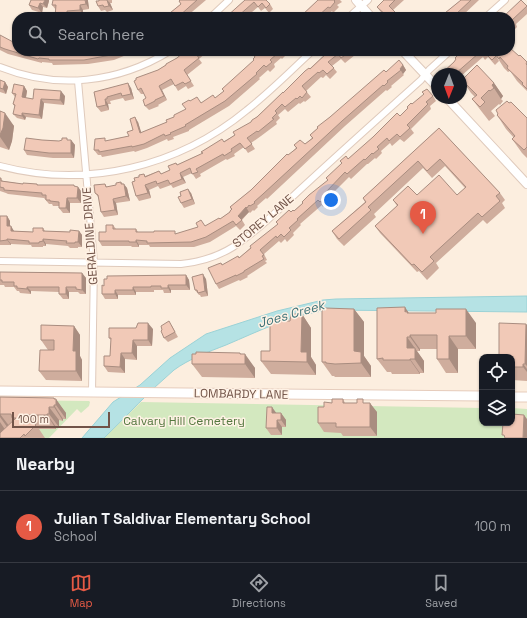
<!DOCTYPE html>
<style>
:root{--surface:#171b24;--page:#242831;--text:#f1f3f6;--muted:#9ea1a6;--line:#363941;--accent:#e55a45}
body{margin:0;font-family:"Space Grotesk",sans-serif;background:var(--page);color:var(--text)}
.controls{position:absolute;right:12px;bottom:12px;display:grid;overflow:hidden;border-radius:8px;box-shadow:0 1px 3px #0004}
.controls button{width:36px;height:36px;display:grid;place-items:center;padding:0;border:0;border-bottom:1px solid var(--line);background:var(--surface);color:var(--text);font:20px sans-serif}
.compass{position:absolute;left:431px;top:68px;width:36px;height:36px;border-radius:50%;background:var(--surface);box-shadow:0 1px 3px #0004;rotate:181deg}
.scale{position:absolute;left:12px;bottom:10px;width:98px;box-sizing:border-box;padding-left:4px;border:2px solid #715348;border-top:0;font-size:11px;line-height:14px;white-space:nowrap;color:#715348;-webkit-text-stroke:3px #fff2e5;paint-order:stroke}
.you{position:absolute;left:331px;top:200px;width:14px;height:14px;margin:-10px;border:3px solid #fff;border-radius:50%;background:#1a73e8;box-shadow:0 0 0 6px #1a73e833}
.badge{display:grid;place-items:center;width:26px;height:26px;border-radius:50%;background:var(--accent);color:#fff;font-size:13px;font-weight:700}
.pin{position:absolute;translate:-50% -33px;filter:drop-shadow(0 1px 2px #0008)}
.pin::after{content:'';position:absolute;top:21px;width:14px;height:12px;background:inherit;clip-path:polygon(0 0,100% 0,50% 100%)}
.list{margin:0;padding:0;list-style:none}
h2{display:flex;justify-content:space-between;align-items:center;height:52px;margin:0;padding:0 16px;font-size:17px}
h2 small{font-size:13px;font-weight:400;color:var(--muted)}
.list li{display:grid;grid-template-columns:26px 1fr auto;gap:12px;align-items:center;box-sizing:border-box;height:72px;padding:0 16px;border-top:1px solid var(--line)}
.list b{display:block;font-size:15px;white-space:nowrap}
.list p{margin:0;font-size:13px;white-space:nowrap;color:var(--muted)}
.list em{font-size:13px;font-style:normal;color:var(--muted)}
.icon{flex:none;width:22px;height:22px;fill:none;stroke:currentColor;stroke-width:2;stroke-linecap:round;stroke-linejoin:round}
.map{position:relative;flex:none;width:527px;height:438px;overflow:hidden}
.search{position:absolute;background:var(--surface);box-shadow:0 1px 3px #0004;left:12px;right:12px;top:12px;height:44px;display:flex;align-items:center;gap:10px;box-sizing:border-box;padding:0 14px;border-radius:16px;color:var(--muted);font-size:15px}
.sheet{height:124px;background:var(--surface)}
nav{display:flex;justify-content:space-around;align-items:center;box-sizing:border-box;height:56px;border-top:1px solid var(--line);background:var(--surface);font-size:11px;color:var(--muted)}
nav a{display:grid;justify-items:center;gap:2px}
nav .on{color:var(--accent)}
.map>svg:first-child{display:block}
</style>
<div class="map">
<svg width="527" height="438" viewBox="0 0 527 438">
<rect width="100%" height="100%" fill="#fceedf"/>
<path fill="#d3e8bf" d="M0,400L89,401L90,402L89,406L81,413L77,409L49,438H0Z
M141,402L482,408V423H512V408L527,409V438H104Z"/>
<path fill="#b5e2e4" stroke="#9bd2d6" d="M527,296V312L329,310C293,314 259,331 226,345C208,352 189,359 174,370C149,391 127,416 104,438H82L113,402L140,385L170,358L206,334L277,311L323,300L336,299Z"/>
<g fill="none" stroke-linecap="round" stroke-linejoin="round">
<defs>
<path id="minor" d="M211,17L229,0
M349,17L368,0
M486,17L505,0
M0,67C57,90 118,83 170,51
M78,81L94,262L92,392
M0,166C87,189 178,167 247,110C270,92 291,71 312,51
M0,261L181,264C200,262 217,257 233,247C259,230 281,207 304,186C343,150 382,115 421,80L429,70L450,51"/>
<path id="tertiary" d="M356,0L371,17
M403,51L437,87
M447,98L527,184"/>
<path id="secondary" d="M0,391L482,396
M512,397H527"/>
</defs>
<use href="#minor" stroke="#dfcabc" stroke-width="8"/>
<use href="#tertiary" stroke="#dfcabc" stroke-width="10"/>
<use href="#secondary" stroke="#e6ccbc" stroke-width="11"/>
<use href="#minor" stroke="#fff" stroke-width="6"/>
<use href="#tertiary" stroke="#fff" stroke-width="8"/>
<use href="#secondary" stroke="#fff" stroke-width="9"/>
</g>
<path fill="#cfad9d" d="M99,0H112V3H110L113,10L107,12L105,10L101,11L98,6Z
M180,0H206L186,17H165L181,4L179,1Z
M245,0L270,4L273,9L269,13L265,8L261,11L258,7L246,17H226Z
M318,0H340L342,2L337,5L339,7L333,13L332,11L326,17H300Z
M384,0H404L393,10L399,16L402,13L406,17H386L380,11L377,7Z
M461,0H479L461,17H440Z
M49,1L47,8L43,7L42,13L32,10L29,5Z
M88,1L89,9L83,10V15L70,16L56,10L52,5Z
M527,6V14L516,24L517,27L510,34V17Z
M0,35L17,51L74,52L84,51H136L114,60L88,64L53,65L52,63L42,62V63L8,54L0,50Z
M185,51H208L199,59L202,63L187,75L194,86L188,89L186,86L178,91L174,84L162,90L167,100L158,105L159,106L149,110L145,106L146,98L144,94H141L138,90L158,70L177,58Z
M256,51H289L286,54V55L282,59L281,58L274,64L275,67L270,72L268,70L259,78L260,79L229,106L189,130V131L173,137L174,139L168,141L167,139L147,148L135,152L134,151L102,157L101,155H98L94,150L106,141L129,136L133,130L138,122L141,133L167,122L186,109L190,101L201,103L215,98L224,91L254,60L255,57L253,54Z
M329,51H360L345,63L341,59L332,66L337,72L330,79L326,75L323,78L321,77L306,91L311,97L305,102L304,101L300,104L299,103L288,112L285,109L278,115L280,118L276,122L277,124L261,136L251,143L255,149L248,153L244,147L234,154L235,156L227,160L226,159L200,174L201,176L196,179L192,173L183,177L186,183L173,188L171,185L160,189L158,186L149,190L151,198L139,201L136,196L135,181L139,177L144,174L145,176L159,171L161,174L170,170L176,163L177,165L203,153L235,135L251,122Z
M419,51H424L421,53Z
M491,51L496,56L499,61L495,65L488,57L485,60L483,57L461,76V74H441L461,55Z
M495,54L519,56L527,62V91L517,81L510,71L508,72L504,68Z
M403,65L406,70L403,74L404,75L391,86L392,87L387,91L386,90L345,126L267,199L266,198L257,206L258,207L254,211L253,210L250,213L249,212L242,220L245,225L240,230L236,226L210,242L194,247H150L149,245H139V247H132L131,246H102L99,241L106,232L113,225L116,229H136L138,232L177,234L205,226L220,219L230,212L231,210L230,207L251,190L296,148L294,145L305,144L312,138L310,135L330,117L386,72Z
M0,80L5,82L8,87L6,94L0,92Z
M462,80L494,83L503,96L501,99L503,101L500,105L499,104L491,111L495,116L489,121L482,112L472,99L475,97L471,93Z
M24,86L27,91L26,98L33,99L65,96L64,105L44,103L42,119L26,117L25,120L17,118L13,114L15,107L13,104L15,97L12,93Z
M131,88L134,99L125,101L123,98L110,101L111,104H108L109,110L101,112L97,107L94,92Z
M433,96L436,101L430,106L431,109L411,129L414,133L404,142L400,139L392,146L390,143L381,151L382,153L376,159L375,158L368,164H367L351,179L349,177L328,198L330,200L323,207L322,205L300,224L301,225L293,233L294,235L287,242L285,239L281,243L279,241L264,254L267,260L265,261L267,263L247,276L248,277L240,281L239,280L219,289L216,284L221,263L222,265L240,257L278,224L291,212L294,211L328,180L342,164L340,161L348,159L400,116L412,104Z
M509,103L527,118V158L522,153L512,139L514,138L506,129L497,115Z
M0,111L14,126L12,141L9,150L0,147Z
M439,128L500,193L505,200L502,203L505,208L487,224L483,220L436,263L439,268L427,280L419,271L417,272L380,233L375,226L397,206L393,200L417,195H457L465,188L445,166L432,178L423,168L374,214L376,217L344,246L337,239L332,231L365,202L363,198Z
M42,140L59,141L71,140L75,145L74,158H53L27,155L24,150Z
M0,178L3,181L23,184H37L38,185L78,187L81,191V203H70V213H63L59,208V206H53L52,204H49L44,198L8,194L6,193L0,191Z
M121,182L127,188L130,201L116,203L118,215L104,217L101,212L99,198L95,193L105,184L107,187L116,185Z
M191,193L195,204L184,208L181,203Z
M0,216H7L10,221V226L14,231L33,232L43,228L45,231L70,232L79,231L82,235V247H78V248H70L68,246L46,244V246H43V247H32L31,245L11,244V245H0Z
M0,272L82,273L86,278V294H80L78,292H69V299H63L59,294V292L31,291V294L20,293L19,291H17L14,287H5L4,285H0Z
M186,275L189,280L190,290H171V293H164L163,290H154V292H136V295H118V299H105L102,294L104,286Z
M206,279L208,296L201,297L200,295H199L195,290Z
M354,309L364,322V356L371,366V377H335L334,376H332L322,362Z
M409,313L476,323V349H458V373H446L437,359V349H420V351H417L424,361V373H420V374H392L391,372H387L377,359Z
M302,314L311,328V357L316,365V375L271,374L261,361L270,351L290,321Z
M527,325V381L512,380V357Z
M74,326L80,335V356L82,360V381L46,380L39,371L54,350H48L41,340Z
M172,326L178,337L168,342L164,338L162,330Z
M153,329L152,346H137V360L125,359V373L108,372L104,366L110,356L111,340L109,338Z
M241,354L255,368V378L202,377L192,364Z
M0,397L54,398L66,413V419H63V421L59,420V427H56V429H39L45,438H0Z
M343,399L345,403H365L377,412V436H343L341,433L324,432L318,423L324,407L332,403Z
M276,413H281L286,420V427H282V435H271L266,428Z"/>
<path fill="#a98d80" d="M45,0H49V1L47,8L43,4Z
M85,0H88V1L89,9L86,4Z
M107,0L110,3L113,10L109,6Z
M40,3L43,7L42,13L38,8Z
M80,5L83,10V15L80,10Z
M67,11L70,16V17H67Z
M403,65L406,70L403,74L400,69Z
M5,82L8,87L6,94L3,89Z
M128,83L131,88L134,99L131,94Z
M494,83L503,96L501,99L492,85Z
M24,86L27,91L25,102L22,97Z
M159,86L162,90L167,100L164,96Z
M61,91L65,96L64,105L60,100Z
M41,99L44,103L42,119L39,115Z
M105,99L108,104L109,110L106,105Z
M5,113L14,126L12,141L9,150L0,137V135Z
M22,113L26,117L25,120L22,116Z
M135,117L138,122L143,138L140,133Z
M71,140L75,145L74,158L71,153Z
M180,173L183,177L186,183L182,179Z
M124,184L127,188L130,201L126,196Z
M145,185L149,190L151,198L148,193Z
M78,187L81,191V203L77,198Z
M188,189L191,193L195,204L192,199Z
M67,198L70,203V213L66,208Z
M113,199L116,203L118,215L115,210Z
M246,207L249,212L241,220L238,216Z
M7,216L10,221V231L7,226Z
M11,226L14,231V236L11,231Z
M79,231L82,235V247L78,242Z
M7,239L11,244V245L7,240Z
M43,239L46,244V246L43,241Z
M136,240L139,245V247L136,242Z
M82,273L86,278V294L82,290Z
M203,274L206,279L208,296L205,291Z
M186,275L189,280L190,290L186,285Z
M168,285L171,290V293L168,288Z
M27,287L31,291V294L27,289Z
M66,287L69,292V299L66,294Z
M133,287L136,292V295L133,290Z
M115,290L118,295V299L115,294Z
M405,307L414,321L405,312Z
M354,309L364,322V356L371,366V377L361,363L354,351Z
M466,309L476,323V349L466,336Z
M302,314L311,328V357L316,365V375L307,362L301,352Z
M148,323L153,329L152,346L148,340Z
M526,324L527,325V366L525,364Z
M74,326L80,335V356L82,360V381L76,371L73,351Z
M410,335L420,349V351L410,337Z
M449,336L458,349V373L449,359Z
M407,337L424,361V373L407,348Z
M133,340L137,346V360L132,353Z
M121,353L125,359V373L120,367Z
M240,353L245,360V354L255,368V378L245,364L240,354Z
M410,359L420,373V374L410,360Z
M523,364L527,369V372L523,367Z
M54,398L56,401V399L66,413V419L56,405Z
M370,403L377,412V436L370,427Z
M54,405L63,419V421L54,407Z
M49,407L59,420V427L49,414Z
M272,407L277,414L272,413Z
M281,413L286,420V427L281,420Z
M0,414L10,427V431L0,417Z
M47,414L56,427V429L47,415Z
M524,415L527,419V438H523Z
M277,420L282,427V435L277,428Z
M0,422L6,431L0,438Z"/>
<path fill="#f1c9b7" stroke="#a98d80" d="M31,0H45L43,4L40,3L38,8L29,5Z
M53,0H85L86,4L80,5V10L67,11V17H55L56,5H52Z
M99,0H107L109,6L104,7L103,5L98,6L96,1H99Z
M180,0H197L178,17H165L181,4L179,1Z
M245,0H266L270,4L266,8L262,3L258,7L254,2L237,17H226Z
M318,0H335L334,1L335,2L330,8L328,7L317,17H300Z
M384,0H395L389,6L399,16L402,13L406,16L405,17H388L377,7Z
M461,0H471L455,15L456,17H440Z
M521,0L527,6L512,20L514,22L510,26V17H503Z
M0,35L15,43L17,37V51H63L74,52L84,51H121L111,55L84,60H49V59L39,58L38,59L5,49L0,47Z
M510,48L519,56L520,55L527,62L526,64L527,65V89L522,84L523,83L507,68L508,66L500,57L499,59L495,54L498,51H510Z
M185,51H199L196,54L199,58L184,70L191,81L185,84L183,82L175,86L171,79L159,86L164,96L155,100V101L145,106L143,100L146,98L141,88L138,90L134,81L136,80V78L158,70L166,65V64L177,58Z
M256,51H282L279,54L278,53L270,60L272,62L266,67L264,65L256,73L257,74L225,101L185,125L186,126L170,133L171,134L165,136L164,134L144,144L132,147V146L99,152V150H94L95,139L105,138V141L129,136L127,132L133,130L130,119L135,117L140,133L167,122L166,120L174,117V115L186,109L182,104L189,100L190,101L197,97L201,103L213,95L215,98L224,91L222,89L254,60L253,59L255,57L253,54Z
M329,51H351L341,58L338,54L328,62L334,68L327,74L323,70L319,73L318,72L302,86L307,92L302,98L300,96L297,99L296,98L285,107L282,104L275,111L277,113L272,118L274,119L258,132L257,131L247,138L252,144L245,149L240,143L231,149L232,151L224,156L223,154L196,169L198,172L192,174L190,168L180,173L182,179L170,184L168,180L157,184L156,181L145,185L148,193L136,196L132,182L135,181L134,178L139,177V175L144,174L145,177L159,171L161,174L170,170L168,166L176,163L177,165L203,153L201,152L222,139L224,142L235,135L233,132L251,122L252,120L257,117L283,92V93L305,71L309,68L310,69Z
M465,51H491L496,56L492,60L485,53L482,55L479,53L455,74L453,73L452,74H441L454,62L456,59L455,58L460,53L461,55Z
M399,60L403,65L400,69L401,70L387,81L388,82L384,86L383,85L342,121L263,194L254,202L255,203L250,206L249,205L247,208L246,207L238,216L242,220L236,225L233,221L206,237L191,242L147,243V241L136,240V242H129V241H99V232H106V225H113V229H136V232H154V231H175V234L198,227L196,223L201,220L205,226L219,218L220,219L230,212V211L232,209L230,207L251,190L287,154L288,155L297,148L294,145L300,140L305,144L313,138L310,135L318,128L317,127L330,117L384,70L386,72Z
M477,65L494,83L492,85L494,88L490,91L489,90L481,98L485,102L480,107L472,99L477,95L462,80Z
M0,80L5,82L3,89L0,88Z
M128,83L131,94L122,96L121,93L107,97V99H105L106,105L97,107L94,92Z
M14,84L24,86L22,97L33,99L34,89L61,91L60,100L41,99L39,115L22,113V116L13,114L15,105L13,104L16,94L12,93Z
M427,89L433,96L426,102L428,104L407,125L410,128L400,137L397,134L389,141L387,138L377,147L379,149L373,154L372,153L365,160L364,159L347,174L345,172L325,193L327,196L320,202L318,200L297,219L298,220L289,228L291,230L284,237L281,234L277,238L276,236L260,250L264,255L262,256L264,259L244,271V272L236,276V275L216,284L208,268L218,264L221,263L222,265L238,256L239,258L251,248L250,246L278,224L276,222L289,210L291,212L293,210L294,211L303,203L302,202L309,195L328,180L326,178L342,163L340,161L346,156L348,159L373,137L397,113L400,116L408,108L407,107L411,103L412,104L424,94L422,92Z
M507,101L509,103L511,102L527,118V147L524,150L512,139L515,136L497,115L498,114L496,110Z
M0,111L5,113L3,128L0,135Z
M439,128L500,193L496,196L500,201L482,217L478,213L430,257L434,261L422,272L414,264L412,265L375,226L398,205L393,200L408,186L417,195L439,175L457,195L466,187L440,159L427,171L418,161L368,207L371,210L339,239L332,231L366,202L363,198Z
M26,138L42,140L59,141L62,140V138H67V140H71V153H49L24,150Z
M0,178H1V181L23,184V183L37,184V185H74V186L78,187L77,198H67L66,208H59V202L50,201V200H46V195H42V193L4,190V188L0,187Z
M121,182V184H124L126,196L113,199L115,210L101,212L98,195L95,193L94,185L105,184L106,187L116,185V183Z
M188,189L192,199L181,203L178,197L181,196L180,192Z
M0,216H7V226H11V231L33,232V228H43V231L70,232V230L79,231L78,242H75V243H66L67,241L43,239V241L39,242V243H29V241L7,239V240L0,241Z
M0,272L82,273V290L76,289V287H66V294H59V287H27V289L17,288V286H14V282H2V280H0Z
M203,274L205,291L198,293L197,290H195L192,277Z
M186,275V285H168V288H161V286H151V287H133V290H115V294H102V285L104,286V279H107V276Z
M405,307V312L407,311V313H436V309H466V336H449V359H437V335H410V337H407V348H415V359H410V360H383V358L377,359V308Z
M325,308L354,309V351L361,352V363L335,364L326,363V362H322V310H325Z
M291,314H302L301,352H307V362L261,361V351H270V321H290Z
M169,321L175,332L164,338L161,331L162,330L161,326Z
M138,323H148V340H133L132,353H121L120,367L104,366V356H110L111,338H109V328H136Z
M499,323L526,324L525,364H523V367H512V357H499Z
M41,325L74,326L73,351H76V371H39L40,350H54V340H41Z
M196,352L240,353V354H245V364H192V354H196Z
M0,397L54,398V399H56V405H54V407H49V414H47V415H28L36,425L25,436L24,434L20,438H0V433L16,418H12L11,414H0V417Z
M332,399H343V403H357V399H363V403H370V427H336V423H318V407H324V402L332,403Z
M267,407H272V413H281V420H277V428H266Z
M512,414L524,415L523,438H505L504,435H502L503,423H512Z"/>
<g text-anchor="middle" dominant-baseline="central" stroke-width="3" stroke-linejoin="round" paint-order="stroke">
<g font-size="12" fill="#715348" stroke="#fff2e5">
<text transform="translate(263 221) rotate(-40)">STOREY LANE</text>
<text transform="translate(90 236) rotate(-94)">GERALDINE DRIVE</text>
<text transform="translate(241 394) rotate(1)">LOMBARDY LANE</text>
</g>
<g font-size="12" fill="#557840" stroke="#fff2e5">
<text x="184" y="421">Calvary Hill Cemetery</text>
</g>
<g font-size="13" font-style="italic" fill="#3c7278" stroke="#fff2e5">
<text transform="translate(291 314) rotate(-16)">Joes Creek</text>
</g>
</g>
</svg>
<div class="controls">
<button><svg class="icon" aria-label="locate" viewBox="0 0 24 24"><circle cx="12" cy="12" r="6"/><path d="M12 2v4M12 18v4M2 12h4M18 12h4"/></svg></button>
<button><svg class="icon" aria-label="layers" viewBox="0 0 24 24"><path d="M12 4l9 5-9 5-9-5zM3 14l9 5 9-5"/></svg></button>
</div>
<svg class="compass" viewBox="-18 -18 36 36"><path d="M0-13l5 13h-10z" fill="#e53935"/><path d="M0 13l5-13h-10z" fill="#9ea1a6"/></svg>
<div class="scale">100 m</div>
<div class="you"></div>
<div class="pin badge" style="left:423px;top:234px">1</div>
<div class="search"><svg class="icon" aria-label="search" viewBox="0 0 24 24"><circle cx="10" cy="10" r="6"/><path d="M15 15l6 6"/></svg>Search here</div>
</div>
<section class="sheet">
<h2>Nearby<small></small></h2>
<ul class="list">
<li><span class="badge">1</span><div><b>Julian T Saldivar Elementary School</b><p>School</p></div><em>100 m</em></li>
</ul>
</section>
<nav>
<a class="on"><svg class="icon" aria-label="map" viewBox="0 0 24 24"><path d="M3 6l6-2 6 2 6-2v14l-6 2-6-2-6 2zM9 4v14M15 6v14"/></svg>Map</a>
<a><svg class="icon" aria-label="directions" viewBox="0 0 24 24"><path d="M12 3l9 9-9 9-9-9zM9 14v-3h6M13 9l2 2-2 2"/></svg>Directions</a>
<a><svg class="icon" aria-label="saved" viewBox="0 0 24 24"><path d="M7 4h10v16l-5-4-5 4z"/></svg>Saved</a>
</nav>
